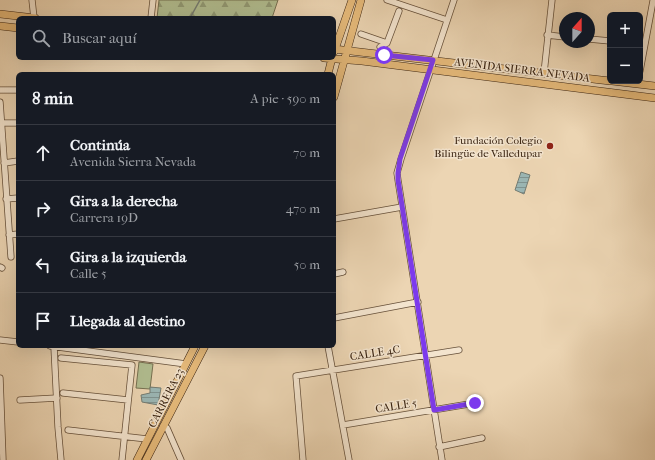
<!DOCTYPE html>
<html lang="es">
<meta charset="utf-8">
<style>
:root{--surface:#171b24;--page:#242831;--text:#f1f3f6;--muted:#9ea1a6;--line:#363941}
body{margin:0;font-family:"IM FELL French Canon",serif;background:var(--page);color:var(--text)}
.controls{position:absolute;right:12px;top:12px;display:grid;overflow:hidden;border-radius:6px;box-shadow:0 4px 16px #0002}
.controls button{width:36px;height:36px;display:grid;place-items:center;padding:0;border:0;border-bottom:1px solid var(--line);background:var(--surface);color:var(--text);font:20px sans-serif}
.compass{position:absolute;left:559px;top:12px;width:36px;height:36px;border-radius:50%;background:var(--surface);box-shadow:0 4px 16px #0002;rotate:21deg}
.stop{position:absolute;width:12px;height:12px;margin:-9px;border:3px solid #7c3aed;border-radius:50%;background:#fff}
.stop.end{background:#7c3aed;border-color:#fff;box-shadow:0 1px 4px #0008}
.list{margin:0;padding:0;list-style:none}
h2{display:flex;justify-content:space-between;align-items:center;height:52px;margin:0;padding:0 16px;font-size:17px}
h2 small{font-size:13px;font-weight:400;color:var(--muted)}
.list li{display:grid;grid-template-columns:26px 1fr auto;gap:12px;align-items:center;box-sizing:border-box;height:56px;padding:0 16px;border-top:1px solid var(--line)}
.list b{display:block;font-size:15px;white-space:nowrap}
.list p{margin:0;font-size:13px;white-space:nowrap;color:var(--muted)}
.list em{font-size:13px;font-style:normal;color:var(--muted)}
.icon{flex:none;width:22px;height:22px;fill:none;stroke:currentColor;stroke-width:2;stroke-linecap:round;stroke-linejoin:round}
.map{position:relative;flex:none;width:655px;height:460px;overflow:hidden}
.search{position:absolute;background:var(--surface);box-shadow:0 4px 16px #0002;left:16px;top:16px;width:320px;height:44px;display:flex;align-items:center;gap:10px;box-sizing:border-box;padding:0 14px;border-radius:6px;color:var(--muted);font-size:15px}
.panel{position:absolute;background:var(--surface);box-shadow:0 4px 16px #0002;left:16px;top:72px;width:320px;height:276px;border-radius:6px}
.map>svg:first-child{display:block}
</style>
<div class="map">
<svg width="655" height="460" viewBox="0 0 655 460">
<defs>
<pattern id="forest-firs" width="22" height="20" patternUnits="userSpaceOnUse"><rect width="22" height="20" fill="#b1be91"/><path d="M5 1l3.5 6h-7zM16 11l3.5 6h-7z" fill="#919a75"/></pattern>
<pattern id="water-rules" width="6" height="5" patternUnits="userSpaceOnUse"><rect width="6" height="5" fill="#9bb7b5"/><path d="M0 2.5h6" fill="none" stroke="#7f9492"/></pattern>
</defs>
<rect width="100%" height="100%" fill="#ecd5b3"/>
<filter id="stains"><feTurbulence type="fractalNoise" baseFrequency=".005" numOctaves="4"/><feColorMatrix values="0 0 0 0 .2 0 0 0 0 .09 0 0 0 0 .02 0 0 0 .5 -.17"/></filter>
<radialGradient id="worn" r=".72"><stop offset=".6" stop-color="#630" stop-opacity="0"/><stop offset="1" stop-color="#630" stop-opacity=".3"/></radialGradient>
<path fill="url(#forest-firs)" stroke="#757051" d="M159,0H278L272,18H157Z"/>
<path fill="#b1be91" stroke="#757051" d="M139,362L153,364L150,389L136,388Z"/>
<path fill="url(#water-rules)" stroke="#747c73" d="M521,172L530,175L524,194L515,190Z
M150,387L161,388L158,405L142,402L141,395L150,393Z"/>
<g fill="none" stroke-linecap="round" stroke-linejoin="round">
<path stroke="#747c73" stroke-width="1.5" d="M190,18L200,0"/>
<defs>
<path id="minor" d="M32,0L34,18
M387,0L447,20
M151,18L153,0
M361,34L387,43
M547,35L565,37
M589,39L610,41
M384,55L380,47L387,43L399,11
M640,71L653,1
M544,73L552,0
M0,90H18
M0,102L11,257
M2,123H18
M4,163L18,161
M6,199L18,198
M334,219L402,207
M9,235L18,234
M0,267L2,268
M334,274L343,272
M334,318L418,302
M0,340L18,342
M50,346L186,364
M328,346L349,460
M54,347L58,427L61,460
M61,358L132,365L122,460
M0,378L3,460
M63,393L128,400
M20,400L57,398
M343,425L475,403
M163,426L167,428L181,460
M68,430L147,439
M439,447L482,438
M303,460L296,376L459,350
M442,460L398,180L397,173L401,159L454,0"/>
<path id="major" d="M0,14L35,18
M0,26L18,28
M334,49L610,81
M334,52L352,0
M324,58L362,61L655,98
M328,74L332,58
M612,81L655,86
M334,97L361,0
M137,460L195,346
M146,460L205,346"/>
</defs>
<use href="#minor" stroke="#66503a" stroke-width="7"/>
<use href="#major" stroke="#392311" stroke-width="8"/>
<use href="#minor" stroke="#f3e4ce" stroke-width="5.5"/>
<use href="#major" stroke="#e6ba7a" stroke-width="7"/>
</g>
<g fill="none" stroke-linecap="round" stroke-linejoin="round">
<path stroke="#7c3aed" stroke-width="5" d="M384,55L433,60L400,159L398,173V180L434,410L475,403"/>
</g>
<circle fill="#8f2418" stroke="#f3e4ce" stroke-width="1.5" cx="550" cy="146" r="4"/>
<g text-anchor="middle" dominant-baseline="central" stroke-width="3" stroke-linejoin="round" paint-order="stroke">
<g font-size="11" fill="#392311" stroke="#f3e4ce">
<text transform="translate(522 70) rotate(7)">AVENIDA SIERRA NEVADA</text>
<text transform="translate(375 353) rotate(-9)">CALLE 4C</text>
<text transform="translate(166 398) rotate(-63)">CARRERA 23</text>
<text transform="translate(396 406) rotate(-9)">CALLE 5</text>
</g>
<g font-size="11" fill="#392311" stroke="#f3e4ce" text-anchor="end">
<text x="542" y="140">Fundación Colegio<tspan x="542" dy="13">Bilingüe de Valledupar</tspan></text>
</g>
</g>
<rect width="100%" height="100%" filter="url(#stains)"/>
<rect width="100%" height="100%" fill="url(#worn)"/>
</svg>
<div class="controls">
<button>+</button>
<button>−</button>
</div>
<svg class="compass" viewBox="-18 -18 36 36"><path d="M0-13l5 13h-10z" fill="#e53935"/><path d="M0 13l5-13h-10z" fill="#9ea1a6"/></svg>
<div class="stop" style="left:384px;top:55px"></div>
<div class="stop end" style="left:475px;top:403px"></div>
<div class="search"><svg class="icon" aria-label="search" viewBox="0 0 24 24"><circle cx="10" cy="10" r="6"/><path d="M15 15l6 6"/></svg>Buscar aquí</div>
<section class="panel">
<h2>8 min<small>A pie · 590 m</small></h2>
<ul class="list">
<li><svg class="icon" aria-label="ahead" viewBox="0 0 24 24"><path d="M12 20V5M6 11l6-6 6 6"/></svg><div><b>Continúa</b><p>Avenida Sierra Nevada</p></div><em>70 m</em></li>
<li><svg class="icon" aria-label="right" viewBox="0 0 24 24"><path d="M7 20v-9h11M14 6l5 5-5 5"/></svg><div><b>Gira a la derecha</b><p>Carrera 19D</p></div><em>470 m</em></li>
<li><svg class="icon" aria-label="left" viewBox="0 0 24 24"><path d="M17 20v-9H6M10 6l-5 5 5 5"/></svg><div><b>Gira a la izquierda</b><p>Calle 5</p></div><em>50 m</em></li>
<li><svg class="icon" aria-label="arrive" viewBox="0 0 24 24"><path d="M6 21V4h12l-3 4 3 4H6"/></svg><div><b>Llegada al destino</b></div></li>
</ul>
</section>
</div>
